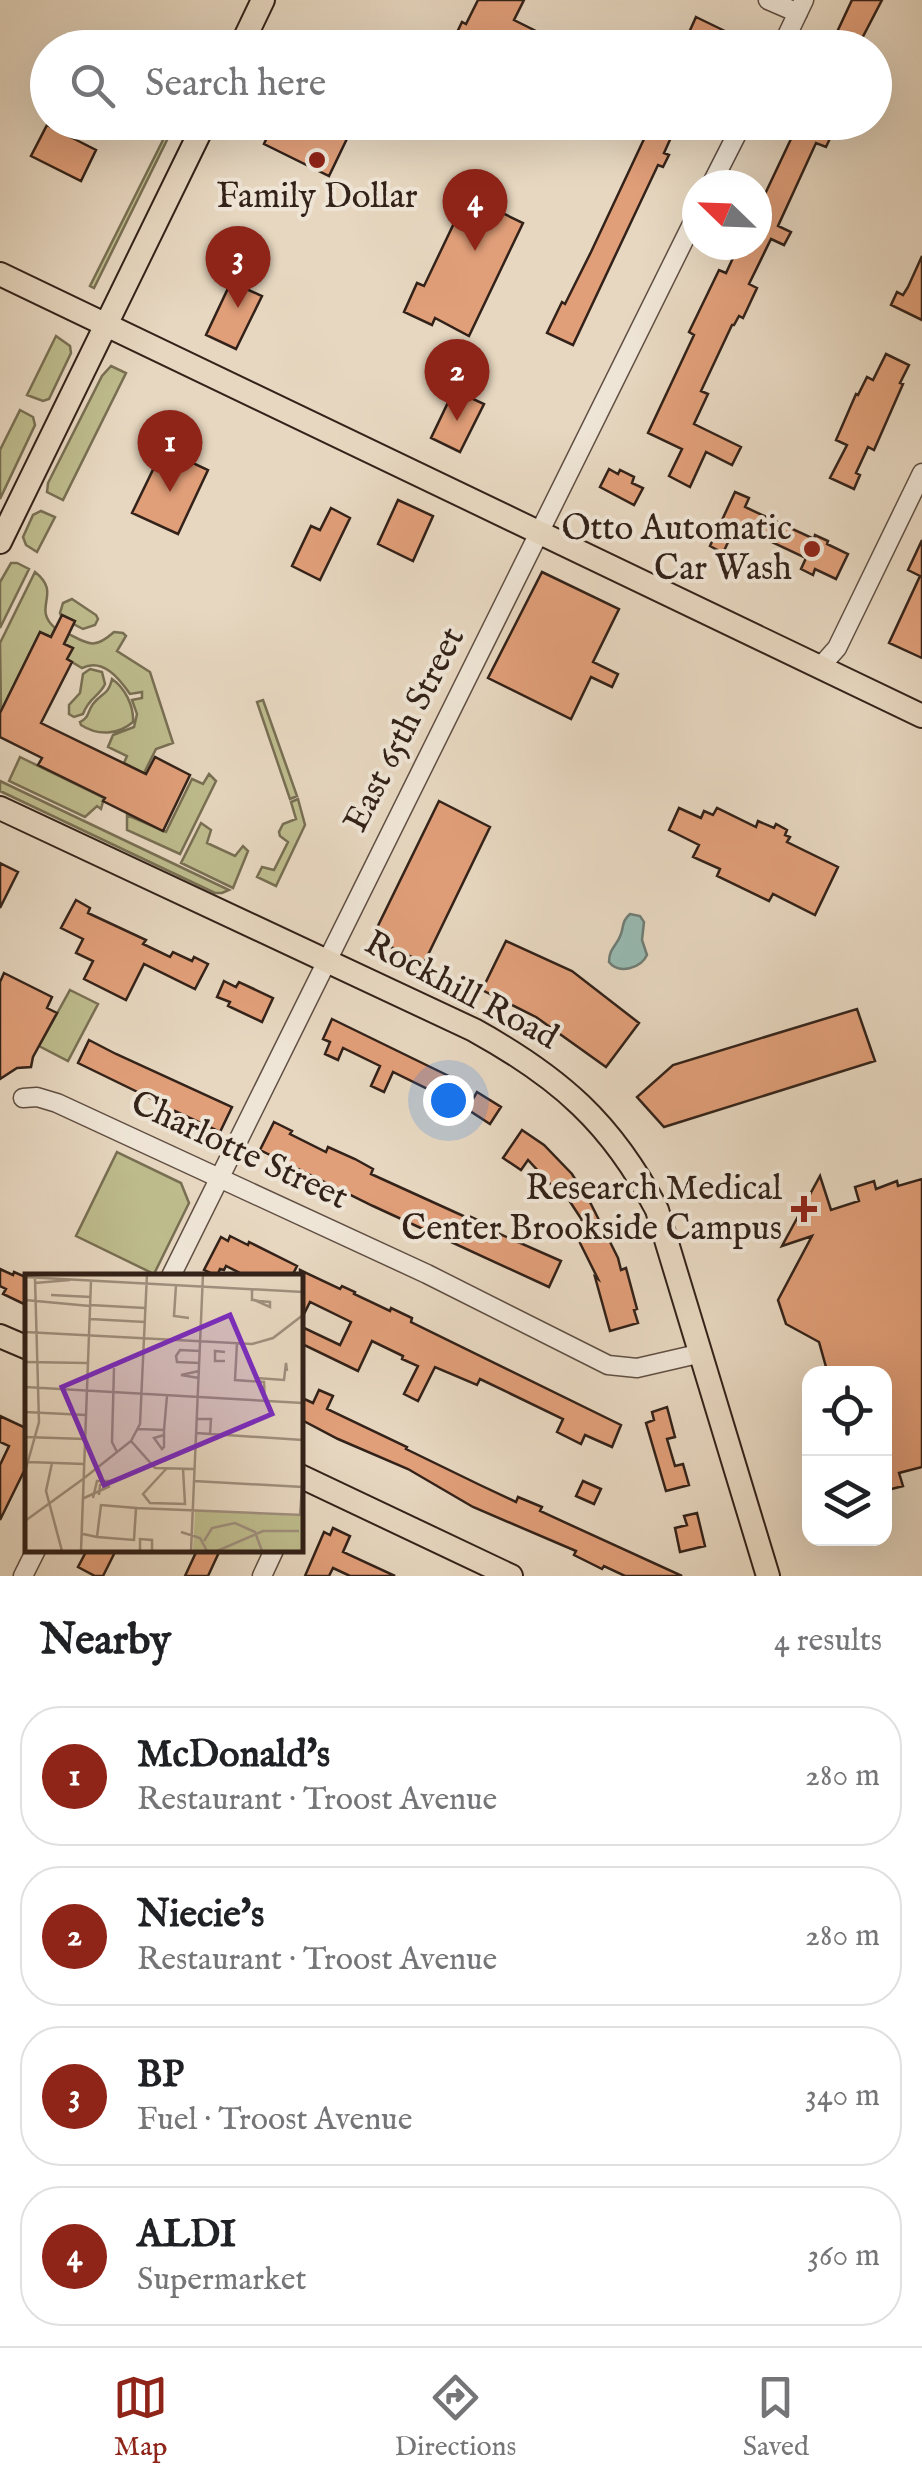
<!DOCTYPE html>
<meta charset="utf-8">
<style>
:root{--surface:#fff;--page:#f6f6f6;--text:#202124;--muted:#757577;--line:#e0e0e0;--accent:#8f2418}
body{margin:0;font-family:"IM FELL English",serif;background:var(--page);color:var(--text)}
.controls{position:absolute;right:30px;bottom:30px;display:grid;overflow:hidden;border-radius:20px;box-shadow:0 10px 40px #0002}
.controls button{width:90px;height:90px;display:grid;place-items:center;padding:0;border:0;border-bottom:2px solid var(--line);background:var(--surface);color:var(--text);font:50px sans-serif}
.compass{position:absolute;left:682px;top:170px;width:90px;height:90px;border-radius:50%;background:var(--surface);box-shadow:0 10px 40px #0002;rotate:293deg}
.you{position:absolute;left:448px;top:1100px;width:35px;height:35px;margin:-25px;border:8px solid #fff;border-radius:50%;background:#1a73e8;box-shadow:0 0 0 15px #1a73e833}
.badge{display:grid;place-items:center;width:65px;height:65px;border-radius:50%;background:var(--accent);color:#fff;font-size:32px;font-weight:700}
.pin{position:absolute;translate:-50% -82px;filter:drop-shadow(0 2px 5px #0008)}
.pin::after{content:'';position:absolute;top:52px;width:35px;height:30px;background:inherit;clip-path:polygon(0 0,100% 0,50% 100%)}
.list{margin:0;padding:0;list-style:none}
h2{display:flex;justify-content:space-between;align-items:center;height:130px;margin:0;padding:0 40px;font-size:42px}
h2 small{font-size:32px;font-weight:400;color:var(--muted)}
.list li{display:grid;grid-template-columns:65px 1fr auto;gap:30px;align-items:center;box-sizing:border-box;height:140px;margin:0 20px 20px;padding:0 20px;border:2px solid var(--line);border-radius:40px}
.list b{display:block;font-size:38px;white-space:nowrap}
.list p{margin:0;font-size:32px;white-space:nowrap;color:var(--muted)}
.list em{font-size:32px;font-style:normal;color:var(--muted)}
.icon{flex:none;width:55px;height:55px;fill:none;stroke:currentColor;stroke-width:2;stroke-linecap:round;stroke-linejoin:round}
.map{position:relative;flex:none;width:922px;height:1576px;overflow:hidden}
.search{position:absolute;background:var(--surface);box-shadow:0 10px 40px #0002;left:30px;right:30px;top:30px;height:110px;display:flex;align-items:center;gap:25px;box-sizing:border-box;padding:0 35px;border-radius:55px;color:var(--muted);font-size:38px}
.sheet{height:770px;background:var(--surface)}
nav{display:flex;justify-content:space-around;align-items:center;box-sizing:border-box;height:140px;border-top:2px solid var(--line);background:var(--surface);font-size:28px;color:var(--muted)}
nav a{display:grid;justify-items:center;gap:5px}
nav .on{color:var(--accent)}
.map>svg:first-child{display:block}
</style>
<div class="map">
<svg width="922" height="1576" viewBox="0 0 922 1576">
<rect width="100%" height="100%" fill="#e7d7c0"/>
<filter id="stains"><feTurbulence type="fractalNoise" baseFrequency=".002" numOctaves="4"/><feColorMatrix values="0 0 0 0 .2 0 0 0 0 .09 0 0 0 0 .02 0 0 0 .5 -.17"/></filter>
<radialGradient id="worn" r=".72"><stop offset=".6" stop-color="#630" stop-opacity="0"/><stop offset="1" stop-color="#630" stop-opacity=".3"/></radialGradient>
<path fill="#bebc8d" stroke="#786f53" stroke-width="2.5" d="M168,130V138L94,288L90,286Z
M56,336L70,346L71,353L49,399L43,401L27,395Z
M111,366L126,373L63,500L47,492L48,483L102,376Z
M20,410L33,417L35,425L0,499V450Z
M41,511L55,517L37,552L26,545L23,537L33,515Z
M11,563H17L29,569L0,628V582Z
M35,572C63,594 31,607 55,628L51,637L40,633L1,711L0,643Z
M72,599L96,615L98,619L95,625L83,629L62,618L60,613L63,603Z
M114,632L123,633L126,636L117,651L150,672L173,743L156,749L144,773L124,763L127,756L108,747L113,735L134,727L137,714L132,700L142,698V692L130,694C119,678 103,658 82,668L67,659L73,648L64,644L69,634C90,645 95,649 114,632Z
M90,669L102,672L105,684C99,697 89,697 83,714L74,717L69,714V705L80,693L83,674Z
M112,679C125,688 134,706 133,722C118,735 98,736 81,725L80,722C90,717 87,712 93,704C102,692 108,696 112,679Z
M263,700L297,796L290,799L257,702Z
M20,757L104,798L101,809L97,806L85,817L9,781Z
M209,774L216,781L180,854L127,830V815L166,832L192,779L203,784Z
M0,781L229,890L222,893H215L0,791Z
M298,799L305,825L276,886L257,877L262,867L274,870L288,842L280,836L279,832L283,824L296,819L291,802Z
M201,823L211,830L207,843L235,856L243,846L248,851L233,888L181,863Z
M70,990L98,1004L68,1061L39,1046Z
M117,1152L181,1183L189,1203L154,1274L76,1236Z"/>
<path fill="#97bab2" stroke="#6f7d75" stroke-width="2.5" d="M630,914L640,916L644,922L642,940L647,955C641,968 619,975 609,962C609,948 617,946 621,934C624,925 622,921 630,914Z"/>
<path fill="#e19f79" stroke="#332219" stroke-width="2.5" d="M478,0H524L514,20L570,48H462L452,43L462,22L466,24Z
M852,0H882L857,48H834L840,34L837,32Z
M696,17L729,33L723,48H682Z
M274,122H355L329,176L264,144Z
M652,122H678L664,153L669,155L663,167L658,165L573,345L547,333L562,302L565,304L591,252Z
M799,122H818L834,130L826,147L816,143L778,226L791,232L784,245L771,239L749,284L757,288L743,318L739,316L734,325H732L701,391L708,394L694,424L741,447L732,465L706,452L690,487L669,476L682,449L648,433L694,335L689,332L719,270L726,273L739,245H757V211Z
M47,125L96,150L81,181L31,156Z
M467,196L523,223L469,336L435,318L432,325L404,312L417,283L424,286Z
M922,256V320L891,305L897,292L903,295L908,287Z
M231,282L262,296L236,349L206,335Z
M886,354L909,365L900,383L903,384L874,450L868,447L856,473L860,475L854,489L830,478L847,445L836,440L856,394L858,395L867,377L873,380Z
M454,390L484,404L460,452L431,438Z
M163,449L208,470L178,534L132,513Z
M609,469L618,474L620,470L634,477L632,483L643,488L634,505L600,487Z
M735,492L749,498L745,507L814,539L815,535L828,541L827,544L848,554L836,579L815,569L813,575L801,569L806,558L736,525L723,553L710,546Z
M398,500L433,516L413,561L378,544Z
M331,508L350,518L320,580L292,566L311,526L320,530Z
M922,540V658L889,643L920,576L908,570Z
M542,572L619,609L593,662L618,674L612,687L591,677L571,719L488,678Z
M62,615L75,621L64,644L73,648L67,659L72,662L41,723L146,774L155,757L190,775L163,831L103,801L105,798L38,765L42,758L0,737V713L40,632L51,637Z
M439,801L490,827L424,963L372,938Z
M679,808L701,818L704,811L713,815L717,808L756,827L758,821L774,828L776,824L787,830L785,835L790,837L787,842L838,867L815,915L773,894L769,901L717,876L720,869L693,857L699,845L669,830Z
M0,863L18,872L0,908Z
M76,900L90,908L88,913L146,940L143,944L170,957L173,952L192,961L194,957L208,964L195,989L144,964L126,1000L84,979L93,961L76,953L83,939L61,928Z
M506,941L572,971L639,1023L606,1067L536,1017L482,990Z
M4,973L52,997L47,1008L57,1013L33,1057L31,1067L17,1068L0,1079V982Z
M224,981L236,987L239,982L273,998L262,1022L228,1006L230,1002L217,997Z
M857,1009L875,1061L664,1127L637,1097L673,1065Z
M332,1019L457,1080L448,1099L393,1072L384,1092L371,1086L380,1066L343,1048L338,1060L325,1054L330,1042L323,1039Z
M89,1040L116,1054L232,1107L220,1132L175,1111L174,1114L158,1107L159,1104L154,1100L78,1063Z
M477,1092L501,1107L490,1124L467,1109Z
M274,1122L292,1131L290,1134L326,1152L328,1147L355,1159L373,1169L371,1174L470,1219L471,1217L494,1228L493,1231L561,1261L549,1287L373,1206L260,1150Z
M522,1130L544,1145L572,1174L591,1204L618,1258L621,1270L626,1268L637,1309L634,1310L638,1323L610,1331L595,1277L598,1279L577,1237L584,1234L577,1222L582,1220L559,1185L555,1189L528,1160L521,1170L503,1158Z
M820,1176L831,1210L859,1201L855,1187L874,1181L876,1189L897,1181L898,1186L922,1179V1467L899,1473L903,1486L884,1491V1374H828L819,1342L786,1324L778,1300L812,1236L782,1246Z
M230,1236L248,1245L249,1242L297,1266L292,1276H246L226,1266L224,1270L220,1269L217,1276L204,1270L221,1237L228,1241Z
M0,1269L13,1275L14,1272L28,1278V1306L3,1294L6,1289L0,1286Z
M300,1270L340,1289L342,1286L355,1292L354,1294L390,1311L391,1308L412,1318L411,1322L621,1425L612,1447L585,1435L581,1444L557,1432L563,1419L480,1379L477,1385L435,1367L418,1401L404,1394L418,1366L402,1359L403,1356L372,1341L358,1371L300,1343V1326L340,1345L351,1322L310,1302L300,1322Z
M319,1390L333,1396L327,1409L407,1447L406,1449L480,1485L516,1502L518,1497L542,1507L540,1511L682,1576H625L604,1566L602,1569L574,1555L576,1551L473,1507L408,1469L338,1439L300,1419V1397L313,1403Z
M667,1407L675,1437L667,1439L675,1466L683,1464L689,1485L666,1491L646,1423L654,1420L652,1412Z
M0,1416L28,1429V1463L0,1520V1465L9,1446L0,1442Z
M583,1481L601,1489L594,1504L576,1496Z
M697,1513L705,1546L680,1552L675,1528L687,1525L684,1516Z
M333,1528L350,1536L343,1552L395,1576H350L333,1568L329,1576H305L324,1532L330,1535Z
M88,1548H117L103,1576H95L78,1567Z
M198,1548H221L208,1576H185Z"/>
<g fill="none" stroke-linecap="round" stroke-linejoin="round">
<defs>
<path id="minor" d="M768,0L798,13
M781,48L804,0
M711,185L743,122
M820,667L837,648L922,473
M23,1098L37,1097L57,1103L427,1274L608,1365L637,1368L702,1353
M171,1276L697,214
M23,1576L37,1548
M262,1576L275,1548"/>
<path id="major" d="M240,48L263,0
M0,274L922,716
M0,542L205,122
M0,808L474,1030C559,1077 612,1123 657,1210L768,1576
M0,1336L28,1348
M300,1476L511,1576"/>
</defs>
<use href="#minor" stroke="#604f43" stroke-width="21"/>
<use href="#major" stroke="#332219" stroke-width="26"/>
<use href="#minor" stroke="#efe5d6" stroke-width="18"/>
<use href="#major" stroke="#e7d7c0" stroke-width="22"/>
</g>
<g fill="#8f2418" stroke="#efe5d6" stroke-width="4">
<circle cx="317" cy="160" r="10"/>
<circle cx="812" cy="549" r="10"/>
<path d="M799 1194h10v10h10v10h-10v10h-10v-10h-10v-10h10z"/>
</g>
<g text-anchor="middle" dominant-baseline="central" stroke-width="8" stroke-linejoin="round" paint-order="stroke">
<g font-size="35" fill="#332219" stroke="#efe5d6" text-anchor="end">
<text x="317" y="197" text-anchor="middle">Family Dollar</text>
<text x="792" y="529">Otto Automatic<tspan x="792" dy="40">Car Wash</tspan></text>
<text x="782" y="1189">Research Medical<tspan x="782" dy="40">Center Brookside Campus</tspan></text>
</g>
<g font-size="35" fill="#332219" stroke="#efe5d6">
<text transform="translate(405 730) rotate(-63)">East 65th Street</text>
<text transform="translate(461 991) rotate(28)">Rockhill Road</text>
<text transform="translate(239 1151) rotate(25)">Charlotte Street</text>
</g>
</g>
<g transform="translate(25 1274)">
<rect width="278" height="278" fill="#e7d7c0"/>
<path d="M170,237L277,242V277H168Z" fill="#bebc8d"/>
<path fill="none" stroke="#9f8f7d" stroke-width="2.5" d="M277,0L278,30M0,3L278,18M10,9L45,6M151,11L149,42L164,44M227,15V26H229L234,27L245,28V33L229,26M26,21L66,23M0,26L65,32M65,31L120,34M65,45L120,48M0,58L227,70L248,64L278,41M212,69L210,106L239,108L240,127M200,87H190V77L200,78M0,88L62,89M174,89L152,88L151,82L155,76L175,77M89,94L87,168L92,178M174,104L156,101L174,97M231,104L259,106L261,89L262,97M0,113L278,129M0,138L61,141M172,145H186L185,161M113,155L139,156L142,122M171,159L278,166M139,161L129,164L137,175L139,173V156M0,163L60,165M106,167L130,194L169,195M3,188L59,190M27,189L21,217L37,277M142,194L118,220L125,229L160,230L158,195M0,198L14,148L10,5M58,205L106,167L115,150L122,0M169,207L278,213M68,224L72,207H88L75,211L74,221M57,225L85,212M111,234L278,241M275,241L278,200M0,247L58,205M156,258L175,264L182,277M58,260L72,263L109,266L111,234L76,231L72,263M179,267L187,254L210,249L230,258L237,277M56,277L66,7M115,277V265L127,266V277M166,277L178,0M192,277L238,257H274"/>
<path fill="#7b2cbf" fill-opacity="0.15" stroke="#7b2cbf" stroke-width="5" d="M205,41L247,140L79,211L37,113Z"/>
<rect width="278" height="278" fill="none" stroke="#332219" stroke-width="5"/>
</g>
<rect width="100%" height="100%" filter="url(#stains)"/>
<rect width="100%" height="100%" fill="url(#worn)"/>
</svg>
<div class="controls">
<button><svg class="icon" aria-label="locate" viewBox="0 0 24 24"><circle cx="12" cy="12" r="6"/><path d="M12 2v4M12 18v4M2 12h4M18 12h4"/></svg></button>
<button><svg class="icon" aria-label="layers" viewBox="0 0 24 24"><path d="M12 4l9 5-9 5-9-5zM3 14l9 5 9-5"/></svg></button>
</div>
<svg class="compass" viewBox="-18 -18 36 36"><path d="M0-13l5 13h-10z" fill="#e53935"/><path d="M0 13l5-13h-10z" fill="#757577"/></svg>
<div class="you"></div>
<div class="pin badge" style="left:170px;top:492px">1</div>
<div class="pin badge" style="left:457px;top:421px">2</div>
<div class="pin badge" style="left:238px;top:308px">3</div>
<div class="pin badge" style="left:475px;top:251px">4</div>
<div class="search"><svg class="icon" aria-label="search" viewBox="0 0 24 24"><circle cx="10" cy="10" r="6"/><path d="M15 15l6 6"/></svg>Search here</div>
</div>
<section class="sheet">
<h2>Nearby<small>4 results</small></h2>
<ul class="list">
<li><span class="badge">1</span><div><b>McDonald's</b><p>Restaurant · Troost Avenue</p></div><em>280 m</em></li>
<li><span class="badge">2</span><div><b>Niecie's</b><p>Restaurant · Troost Avenue</p></div><em>280 m</em></li>
<li><span class="badge">3</span><div><b>BP</b><p>Fuel · Troost Avenue</p></div><em>340 m</em></li>
<li><span class="badge">4</span><div><b>ALDI</b><p>Supermarket</p></div><em>360 m</em></li>
</ul>
</section>
<nav>
<a class="on"><svg class="icon" aria-label="map" viewBox="0 0 24 24"><path d="M3 6l6-2 6 2 6-2v14l-6 2-6-2-6 2zM9 4v14M15 6v14"/></svg>Map</a>
<a><svg class="icon" aria-label="directions" viewBox="0 0 24 24"><path d="M12 3l9 9-9 9-9-9zM9 14v-3h6M13 9l2 2-2 2"/></svg>Directions</a>
<a><svg class="icon" aria-label="saved" viewBox="0 0 24 24"><path d="M7 4h10v16l-5-4-5 4z"/></svg>Saved</a>
</nav>
